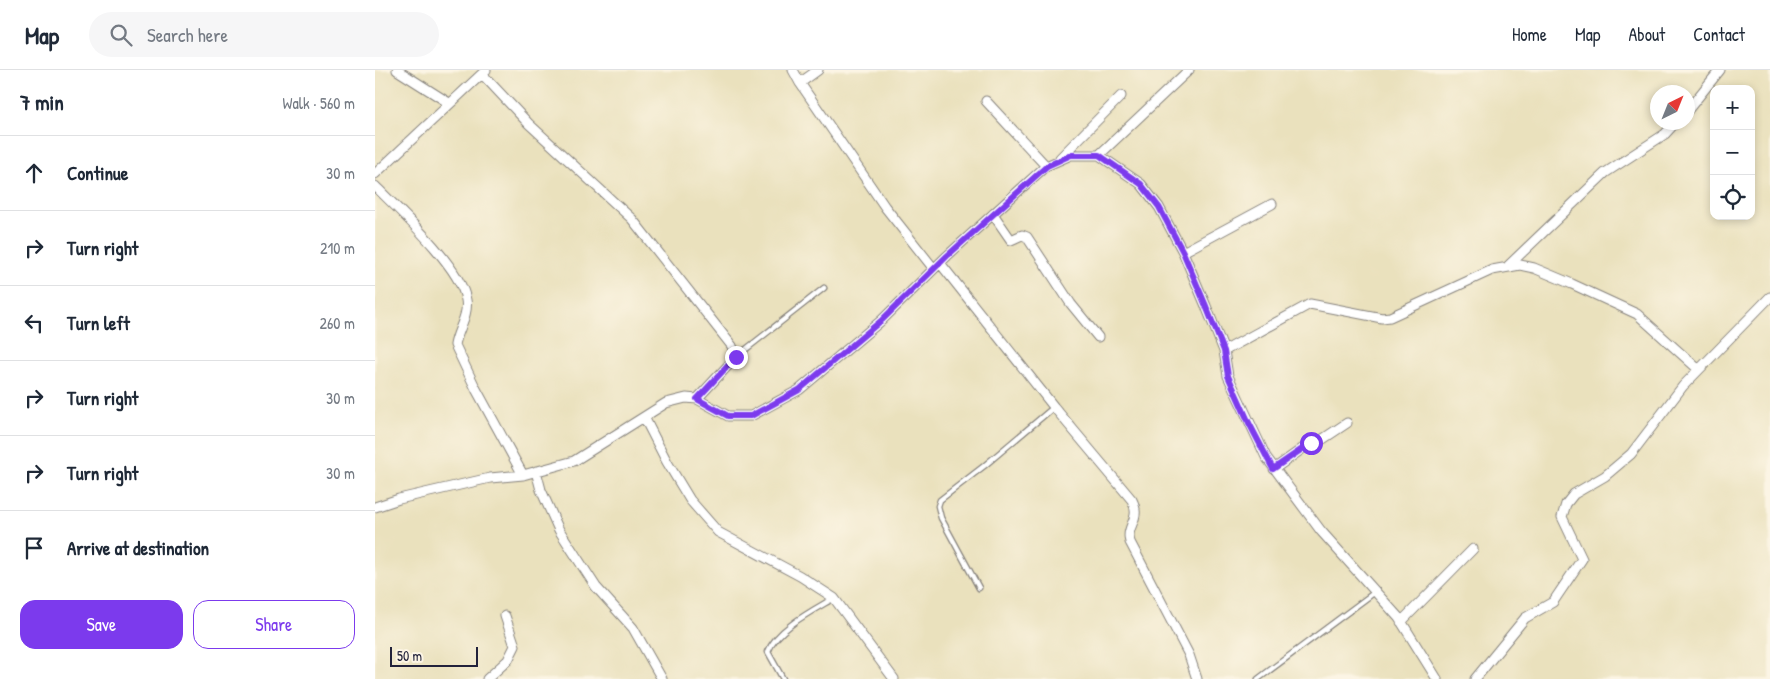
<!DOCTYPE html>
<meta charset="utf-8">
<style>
:root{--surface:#fff;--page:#f6f6f7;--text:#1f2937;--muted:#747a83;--line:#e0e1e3;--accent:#7c3aed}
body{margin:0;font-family:"Patrick Hand",sans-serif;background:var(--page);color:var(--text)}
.controls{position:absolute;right:15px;top:15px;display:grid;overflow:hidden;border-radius:10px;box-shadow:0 2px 8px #0003}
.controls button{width:45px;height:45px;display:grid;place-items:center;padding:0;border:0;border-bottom:1px solid var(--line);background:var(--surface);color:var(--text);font:25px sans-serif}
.compass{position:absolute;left:1275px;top:15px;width:45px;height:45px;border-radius:50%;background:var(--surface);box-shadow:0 2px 8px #0003;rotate:43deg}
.scale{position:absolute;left:15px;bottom:12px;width:88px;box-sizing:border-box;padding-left:5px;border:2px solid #22223b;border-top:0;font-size:14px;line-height:18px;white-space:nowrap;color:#22223b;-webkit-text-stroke:4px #fcf5e5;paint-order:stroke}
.stop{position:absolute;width:15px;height:15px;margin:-11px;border:4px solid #7c3aed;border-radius:50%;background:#fff}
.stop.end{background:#7c3aed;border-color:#fff;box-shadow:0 1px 5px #0008}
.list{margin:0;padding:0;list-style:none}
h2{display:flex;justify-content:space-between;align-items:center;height:65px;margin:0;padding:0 20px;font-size:21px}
h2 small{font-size:16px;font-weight:400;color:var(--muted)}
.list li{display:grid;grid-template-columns:32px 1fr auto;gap:15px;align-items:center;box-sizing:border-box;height:75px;padding:0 20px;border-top:1px solid var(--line)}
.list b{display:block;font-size:19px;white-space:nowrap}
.list em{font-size:16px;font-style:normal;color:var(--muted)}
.actions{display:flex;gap:10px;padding:15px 20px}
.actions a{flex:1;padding:11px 0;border:1px solid var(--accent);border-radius:15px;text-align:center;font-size:18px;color:var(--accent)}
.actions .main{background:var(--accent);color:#fff}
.icon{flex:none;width:28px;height:28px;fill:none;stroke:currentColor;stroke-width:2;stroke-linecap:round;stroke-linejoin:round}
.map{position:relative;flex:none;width:1395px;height:609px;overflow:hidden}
header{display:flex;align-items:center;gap:30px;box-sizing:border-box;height:70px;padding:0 25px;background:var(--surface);border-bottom:1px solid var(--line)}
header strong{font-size:24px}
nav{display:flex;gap:28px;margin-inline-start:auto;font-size:18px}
.search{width:350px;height:45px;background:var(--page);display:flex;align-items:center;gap:12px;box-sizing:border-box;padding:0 18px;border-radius:28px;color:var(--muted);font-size:19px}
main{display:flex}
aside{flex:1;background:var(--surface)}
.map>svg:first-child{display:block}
</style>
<header>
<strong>Map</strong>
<div class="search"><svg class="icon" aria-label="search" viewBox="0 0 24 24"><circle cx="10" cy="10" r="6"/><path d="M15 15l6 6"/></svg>Search here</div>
<nav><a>Home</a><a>Map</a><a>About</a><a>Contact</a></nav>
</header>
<main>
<aside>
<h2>7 min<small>Walk · 560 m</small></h2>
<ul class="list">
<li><svg class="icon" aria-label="ahead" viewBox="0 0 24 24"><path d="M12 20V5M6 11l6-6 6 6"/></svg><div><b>Continue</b></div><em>30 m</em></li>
<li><svg class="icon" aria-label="right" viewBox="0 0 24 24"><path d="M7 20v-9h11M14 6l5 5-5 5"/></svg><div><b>Turn right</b></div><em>210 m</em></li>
<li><svg class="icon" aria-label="left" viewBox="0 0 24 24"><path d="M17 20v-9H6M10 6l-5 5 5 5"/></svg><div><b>Turn left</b></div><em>260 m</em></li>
<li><svg class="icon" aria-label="right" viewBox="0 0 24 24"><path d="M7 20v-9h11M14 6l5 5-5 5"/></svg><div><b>Turn right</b></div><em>30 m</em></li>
<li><svg class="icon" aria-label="right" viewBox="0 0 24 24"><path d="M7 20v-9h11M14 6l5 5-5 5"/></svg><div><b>Turn right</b></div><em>30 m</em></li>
<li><svg class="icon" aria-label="arrive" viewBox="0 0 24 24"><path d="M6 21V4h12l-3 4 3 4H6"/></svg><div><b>Arrive at destination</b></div></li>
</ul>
<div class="actions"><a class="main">Save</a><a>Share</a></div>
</aside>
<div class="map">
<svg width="1395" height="609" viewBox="0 0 1395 609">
<rect width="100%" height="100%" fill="#fcf5e5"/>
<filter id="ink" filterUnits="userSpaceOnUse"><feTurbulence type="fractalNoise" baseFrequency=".02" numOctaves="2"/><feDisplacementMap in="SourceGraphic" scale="10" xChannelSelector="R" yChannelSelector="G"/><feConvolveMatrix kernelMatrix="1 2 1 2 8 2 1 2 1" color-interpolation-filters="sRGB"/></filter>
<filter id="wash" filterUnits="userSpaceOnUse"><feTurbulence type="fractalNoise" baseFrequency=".0096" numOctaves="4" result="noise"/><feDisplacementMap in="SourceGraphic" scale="20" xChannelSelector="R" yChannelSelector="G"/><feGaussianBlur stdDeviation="1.12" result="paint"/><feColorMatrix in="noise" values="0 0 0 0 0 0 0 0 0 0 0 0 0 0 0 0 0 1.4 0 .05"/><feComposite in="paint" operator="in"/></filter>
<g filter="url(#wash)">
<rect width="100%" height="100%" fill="#eae1bd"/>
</g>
<g filter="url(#ink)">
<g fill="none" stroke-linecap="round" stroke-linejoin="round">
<defs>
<path id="lane" d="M361,287L449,218
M604,518L566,448L563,436L565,430L609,396L679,337
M408,609L393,582C401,559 439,540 459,528
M883,609L1000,522"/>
<path id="street" d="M22,0L74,33
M418,0L425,13L510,137L559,199
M108,5L154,54L257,149L357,276L361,287L322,329
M425,13L443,0
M611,31L671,96
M1312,41L1345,0
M724,85L814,0
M685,88L746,26
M0,104L111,0
M0,116C24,140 86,197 91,230C94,245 82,261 80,275L101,319L148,405
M618,144L636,170L647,165L652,167L696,234L723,267
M808,182L897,134
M565,193L679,337L757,430C767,450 750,455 755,472L814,585L822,609
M1133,196L1230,103L1290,64L1301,52
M849,281L935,234L1007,248L1015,247L1117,200L1145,195L1159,198L1197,214L1262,244L1323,299
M269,347L292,392L315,430L343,462L425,506L459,528L519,609
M899,399L934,374L948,369L972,353
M161,401L166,420L184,460L221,517L258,558L287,609
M0,437L24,429L115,408L148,405L199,391L291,333L311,328L322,329L353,346H376L424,320L507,250L572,186L671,96L696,85H724L766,114L784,137L808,182L831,236L849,281L853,306L891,387L946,461L1024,548L1062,609
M1026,552L1098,479
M112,609L133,590L140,576L130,546
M1100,609L1150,548L1178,532L1207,489L1187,447L1191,434L1199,424L1230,406L1256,384L1308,316L1395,227"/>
</defs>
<use href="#lane" stroke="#86827c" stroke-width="7"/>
<use href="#street" stroke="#86827c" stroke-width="11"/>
<use href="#lane" stroke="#fff" stroke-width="4.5"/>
<use href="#street" stroke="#fff" stroke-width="9"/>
</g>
</g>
<g fill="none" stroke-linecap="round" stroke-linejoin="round" filter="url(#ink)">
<path stroke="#7c3aed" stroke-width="6" d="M361,287L322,329L353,346H376L424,320L507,250L572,186L672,96L696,85H724L766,114L784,137L808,182L831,236L849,281L853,306L874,353L898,399L936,373"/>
</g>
</svg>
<div class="controls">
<button>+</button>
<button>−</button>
<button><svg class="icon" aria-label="locate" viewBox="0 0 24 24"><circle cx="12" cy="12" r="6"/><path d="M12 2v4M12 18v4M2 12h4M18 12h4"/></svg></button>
</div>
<svg class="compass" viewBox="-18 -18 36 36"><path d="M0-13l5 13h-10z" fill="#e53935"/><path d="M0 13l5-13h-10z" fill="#747a83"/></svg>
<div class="scale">50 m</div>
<div class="stop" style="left:936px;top:373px"></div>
<div class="stop end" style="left:361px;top:287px"></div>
</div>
</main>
